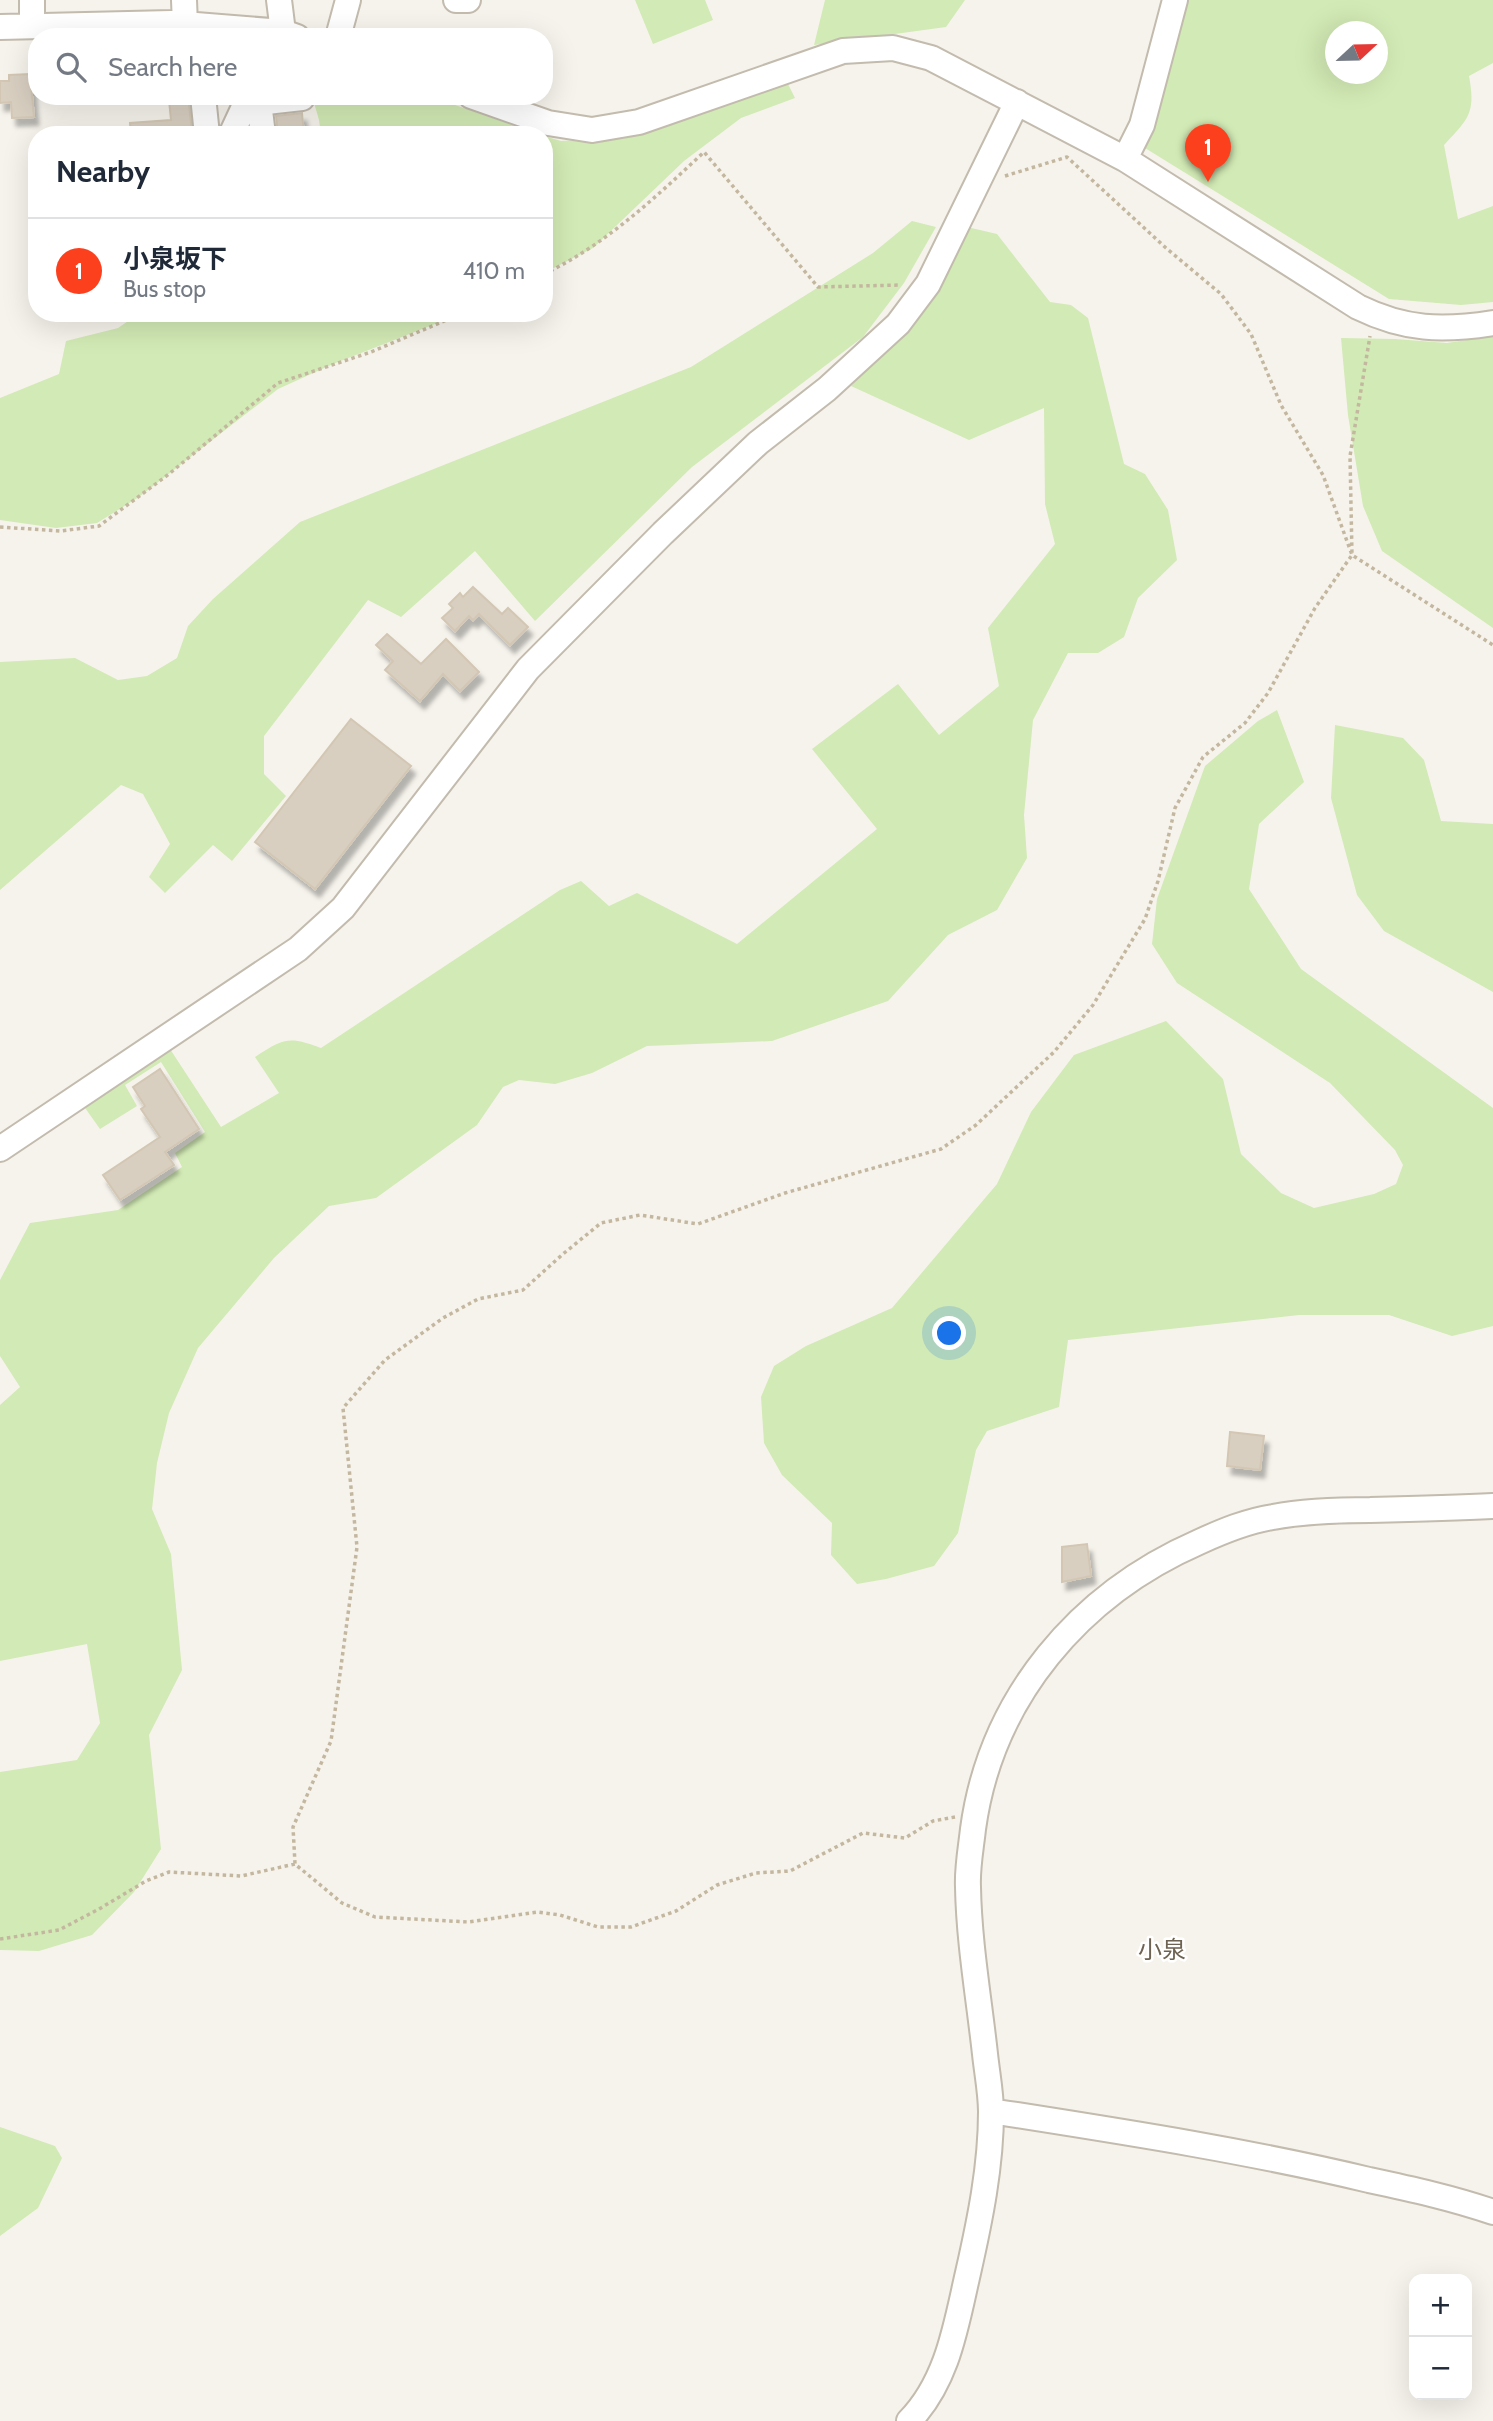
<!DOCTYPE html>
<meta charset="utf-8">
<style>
:root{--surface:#fff;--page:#f6f6f7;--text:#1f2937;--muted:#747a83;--line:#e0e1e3;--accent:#fc3f1d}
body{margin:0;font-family:Cabin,"Noto Sans JP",sans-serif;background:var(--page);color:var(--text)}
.controls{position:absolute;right:21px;bottom:21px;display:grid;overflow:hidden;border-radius:14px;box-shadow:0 7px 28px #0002}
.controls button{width:63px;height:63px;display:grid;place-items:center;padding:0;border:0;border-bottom:2px solid var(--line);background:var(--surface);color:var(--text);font:35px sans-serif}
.compass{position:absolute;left:1325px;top:21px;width:63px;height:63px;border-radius:50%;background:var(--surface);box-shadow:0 7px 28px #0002;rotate:68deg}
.you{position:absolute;left:950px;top:1334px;width:24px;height:24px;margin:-18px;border:5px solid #fff;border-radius:50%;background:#1a73e8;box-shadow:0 0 0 10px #1a73e833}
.badge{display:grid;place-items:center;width:46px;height:46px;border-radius:50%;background:var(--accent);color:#fff;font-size:23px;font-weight:700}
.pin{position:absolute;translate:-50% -58px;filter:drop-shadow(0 2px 4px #0008)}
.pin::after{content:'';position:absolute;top:37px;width:24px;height:21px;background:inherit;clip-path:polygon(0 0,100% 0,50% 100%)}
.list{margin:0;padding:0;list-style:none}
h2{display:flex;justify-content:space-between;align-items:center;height:91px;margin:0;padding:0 28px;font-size:30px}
h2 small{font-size:23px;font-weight:400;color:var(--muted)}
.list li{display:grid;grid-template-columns:46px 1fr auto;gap:21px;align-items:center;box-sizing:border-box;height:105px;padding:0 28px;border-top:2px solid var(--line)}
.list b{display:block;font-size:26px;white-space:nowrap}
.list p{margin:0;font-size:23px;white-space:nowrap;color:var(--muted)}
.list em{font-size:23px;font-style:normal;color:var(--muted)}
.icon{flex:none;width:38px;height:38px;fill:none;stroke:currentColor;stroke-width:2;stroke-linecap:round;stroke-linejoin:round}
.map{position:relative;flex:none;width:1493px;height:2421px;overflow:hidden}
.search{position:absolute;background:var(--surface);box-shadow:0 7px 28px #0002;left:28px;top:28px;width:525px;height:77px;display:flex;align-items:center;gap:18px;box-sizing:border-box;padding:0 24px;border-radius:28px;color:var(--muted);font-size:26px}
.panel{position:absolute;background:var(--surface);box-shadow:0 7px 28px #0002;left:28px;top:126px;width:525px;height:196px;border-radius:28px}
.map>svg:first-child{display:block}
</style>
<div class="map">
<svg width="1493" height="2421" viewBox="0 0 1493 2421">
<defs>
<filter id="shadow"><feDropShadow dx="4.5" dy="8" stdDeviation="2" flood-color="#0004"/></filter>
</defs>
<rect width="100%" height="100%" fill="#f6f3ec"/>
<path fill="#d2eab5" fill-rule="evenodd" d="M635,0H705L713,20L653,44Z
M825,0H965L946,27L814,45Z
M1184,0H1493V63L1469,76C1476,114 1468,119 1444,145L1458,219L1493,206V302L1461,305L1389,299L1145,148ZM1336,32H1378V74H1336Z
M788,84L795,98L741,118L684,161L593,248L544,273V136L561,141L629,137Z
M312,96H429L542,135H321L319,120Z
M912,221L936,227L904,283L863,337L692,467L535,621L475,551L401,617L368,600L264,736V774L286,796L232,861L213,845L165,893L149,877L170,844L143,794L121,785L0,890V662L75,658L118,680L147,676L177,658L188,626L213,599L300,522L691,367L873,253Z
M967,227L997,234L1050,302L1071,305L1088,318L1124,464L1145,474L1168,510L1177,560L1138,598L1124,637L1098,653H1068L1033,720L1024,815L1027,858L997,910L948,935L888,1001L772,1041L647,1046L592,1073L555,1084L519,1080L503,1087L477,1125L376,1198L329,1206L274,1258L198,1348L169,1413L157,1463L152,1509L171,1554L182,1670L149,1735L161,1849L134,1892L92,1935L39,1951L0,1950V1772L77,1760L100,1723L87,1644L0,1661V1405L20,1387L0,1356V1280L30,1223L118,1210L182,1167L175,1153L205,1132L161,1062L125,1085L137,1106L100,1129L83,1105L170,1049L221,1127L279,1093L255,1057C284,1038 289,1036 321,1048L560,890L581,881L609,906L637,893L737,944L877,829L812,749L898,684L939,735L999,686L988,628L1055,544L1045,504L1044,408L969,440L851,386L921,315Z
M140,313H463L333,364L278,389L139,497L97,523L56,528L0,520V398L59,374L66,341L118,328Z
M1493,336V628L1382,551L1363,506L1348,415L1341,338L1395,339L1447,343Z
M1277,710L1304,782L1259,824L1249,889L1301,969L1493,1108V1326L1452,1336L1389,1315H1299L1068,1340L1059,1407L987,1431L976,1450L958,1533L934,1566L886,1579L857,1584L831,1555L832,1523L782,1475L764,1443L761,1397L774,1366L806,1346L892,1308L997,1184L1031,1112L1074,1055L1166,1021L1223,1079L1241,1154L1281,1193L1314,1208L1374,1194L1396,1184L1403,1165L1395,1150L1330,1083L1177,983L1152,944L1157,899L1205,766L1258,721Z
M1335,725L1403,738L1424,760L1441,821L1493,824V992L1384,931L1357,895L1331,798Z
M0,2127L55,2146L62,2158L38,2208L0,2236Z"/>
<path fill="#d8cfc1" stroke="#d3c7b4" stroke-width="2" filter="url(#shadow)" d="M30,74L34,117L12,118L11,102L0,103V81H9V75Z
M174,96H188L192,132L131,135L130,123L171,120L169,100L175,99Z
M302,113L304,135H278L276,116Z
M473,587L502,614L508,608L528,627L510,645L479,614L473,620L469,616L455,631L442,618L453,608L449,604L460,593L463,597Z
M387,634L421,664L446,639L479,672L460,691L443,674L420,701L385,670L393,661L376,645Z
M351,719L411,766L315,889L255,842Z
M160,1069L199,1129L165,1152L174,1165L120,1200L103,1175L160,1137L141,1109L145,1106L133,1087Z
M1230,1432L1264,1436L1260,1470L1227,1466Z
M1087,1544L1091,1576L1062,1582V1547Z"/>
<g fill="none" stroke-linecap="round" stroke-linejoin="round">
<defs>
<path id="minor" d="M32,0V26
M184,0L185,25
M279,0L283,32
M456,0H468
M0,27L171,23L283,32L297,37
M338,37L348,0
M203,96L207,135
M471,96L548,123L592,130L639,122L843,51L893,48L931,58L1125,159L1358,307C1405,330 1442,331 1493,323
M259,102L263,135
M231,135L244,107L249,104L302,98
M1125,159L1142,125L1175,0
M0,1149L298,949L343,908L528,669L663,533L758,443L827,389L898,324L928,284L1017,102
M991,2111C1118,2131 1244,2150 1369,2180C1411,2189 1452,2198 1493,2212
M909,2421C948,2381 956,2325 968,2273C980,2220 991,2166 991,2112C991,2093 987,2073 985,2054C979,1999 969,1943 968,1887C967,1868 971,1848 973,1829C991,1697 1080,1594 1199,1542C1223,1531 1247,1521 1273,1517C1305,1511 1338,1510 1370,1510C1411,1509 1452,1508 1493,1506"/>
</defs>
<use href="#minor" stroke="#c2bbae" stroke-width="28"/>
<path stroke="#c4b79f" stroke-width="3.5" stroke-dasharray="3.5 3.5" stroke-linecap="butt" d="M1005,176L1067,157L1166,248L1221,294L1251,334L1281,405L1323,475L1352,555L1493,645
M544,274C605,245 655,198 704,152L818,287L901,285
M0,527L61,531L99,526L169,474L278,383L371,352L463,313
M955,1817L933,1821L905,1838L863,1833L790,1871L756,1873L717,1885L676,1911L631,1927H598L560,1915L537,1912L469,1922L375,1917L342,1903L295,1864L293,1827L331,1741L357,1547L343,1408L385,1360L443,1318L478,1299L523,1290L563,1254L601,1223L640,1215L698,1224L785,1193L941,1149L976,1125L1054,1052L1093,1005L1145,919L1158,881L1175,808L1203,757L1245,723L1268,693L1315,608L1352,555L1350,456L1370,336
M0,1939L59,1930L99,1909L146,1881L169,1872L241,1876L295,1864"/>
<use href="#minor" stroke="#fff" stroke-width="24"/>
</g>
<g text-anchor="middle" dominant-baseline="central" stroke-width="5" stroke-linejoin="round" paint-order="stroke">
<g font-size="24" fill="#6e6250" stroke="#fff">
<text x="1162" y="1949">小泉</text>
</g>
</g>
</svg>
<div class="controls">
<button>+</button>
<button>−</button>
</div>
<svg class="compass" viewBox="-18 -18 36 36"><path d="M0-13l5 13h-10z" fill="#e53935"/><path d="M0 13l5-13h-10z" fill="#747a83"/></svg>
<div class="you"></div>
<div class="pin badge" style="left:1208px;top:182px">1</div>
<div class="search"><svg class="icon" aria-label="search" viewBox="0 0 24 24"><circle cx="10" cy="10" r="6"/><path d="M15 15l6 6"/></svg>Search here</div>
<section class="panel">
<h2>Nearby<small></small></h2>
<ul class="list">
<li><span class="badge">1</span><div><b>小泉坂下</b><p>Bus stop</p></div><em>410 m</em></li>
</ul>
</section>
</div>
